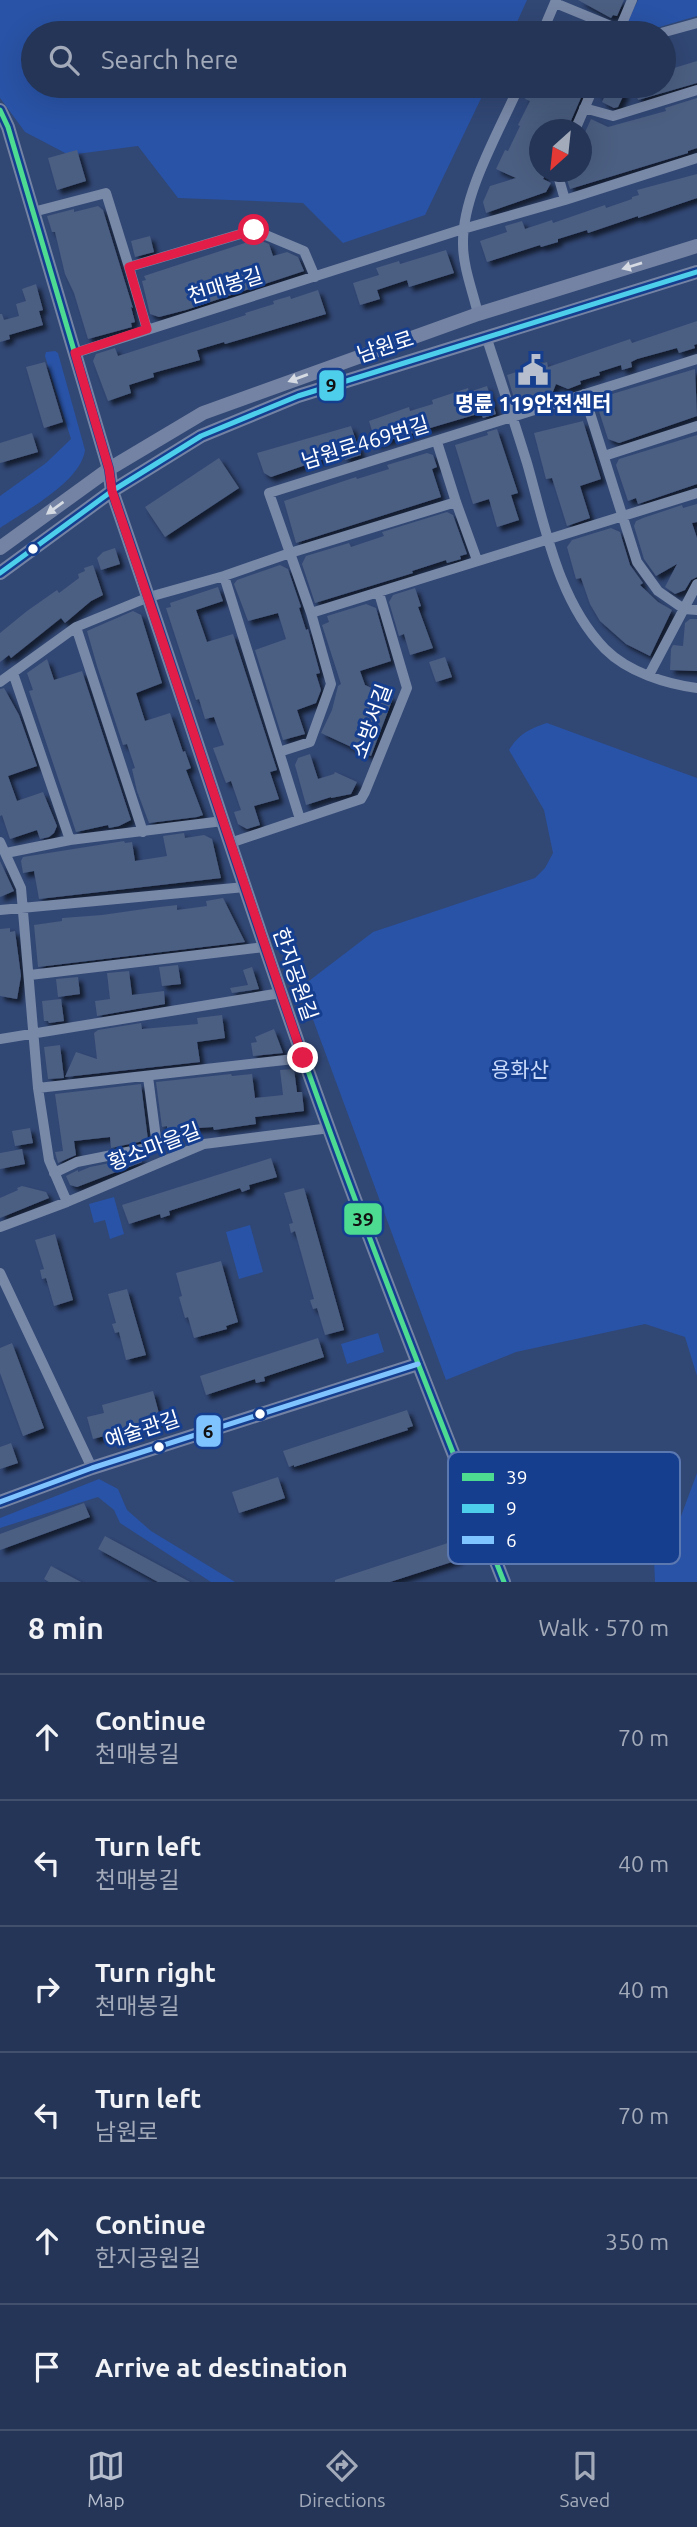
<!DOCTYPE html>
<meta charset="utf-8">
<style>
:root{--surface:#253557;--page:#2d3d5d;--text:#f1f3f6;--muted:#a3abba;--line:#42506d;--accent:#b7bfce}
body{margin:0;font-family:Ubuntu,"Noto Sans KR",sans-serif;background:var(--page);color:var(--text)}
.compass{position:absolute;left:529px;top:119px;width:63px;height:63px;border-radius:50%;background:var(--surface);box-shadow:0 7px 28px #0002;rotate:207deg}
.stop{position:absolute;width:21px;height:21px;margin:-16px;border:5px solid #e11d48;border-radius:50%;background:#fff}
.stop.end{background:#e11d48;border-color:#fff;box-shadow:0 2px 7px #0008}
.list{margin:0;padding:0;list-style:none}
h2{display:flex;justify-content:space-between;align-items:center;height:91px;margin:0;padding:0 28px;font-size:30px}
h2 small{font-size:23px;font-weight:400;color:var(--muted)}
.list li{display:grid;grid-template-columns:46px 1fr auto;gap:21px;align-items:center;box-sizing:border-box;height:126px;padding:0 28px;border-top:2px solid var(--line)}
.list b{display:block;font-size:26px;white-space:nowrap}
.list p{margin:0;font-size:23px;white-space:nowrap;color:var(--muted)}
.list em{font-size:23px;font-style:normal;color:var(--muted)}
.icon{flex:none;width:38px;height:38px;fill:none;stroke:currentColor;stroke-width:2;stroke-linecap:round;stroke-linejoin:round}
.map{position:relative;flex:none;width:697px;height:1582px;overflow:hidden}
.search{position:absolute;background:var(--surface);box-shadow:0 7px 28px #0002;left:21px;right:21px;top:21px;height:77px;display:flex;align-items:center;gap:18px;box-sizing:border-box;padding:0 24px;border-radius:38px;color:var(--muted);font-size:26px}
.sheet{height:847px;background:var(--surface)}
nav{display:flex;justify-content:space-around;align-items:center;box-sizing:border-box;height:98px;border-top:2px solid var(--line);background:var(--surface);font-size:19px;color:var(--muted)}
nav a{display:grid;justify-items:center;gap:4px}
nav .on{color:var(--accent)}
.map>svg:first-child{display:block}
</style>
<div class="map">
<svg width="697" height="1582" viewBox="0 0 697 1582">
<defs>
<filter id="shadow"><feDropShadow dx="4.5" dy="4.5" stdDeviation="2" flood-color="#0009"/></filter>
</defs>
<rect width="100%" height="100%" fill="#314774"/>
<path fill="#2953a6" d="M0,0H527L512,33H33V86H487L425,215L343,243L303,203L178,198L138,146L69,155L25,132L0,98Z
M638,0H697V16L639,33L627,23Z
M55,351L58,353L85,450C81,482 25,511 0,528V496L46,463L71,439L45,356L46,352Z
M547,723L697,778V1376L685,1337L645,1324L516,1352L446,1380L301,987L373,932L535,878L545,868L553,853L544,810L509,750C519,734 529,729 547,723Z
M114,1197L124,1234L110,1239L105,1220L94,1223L89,1204Z
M250,1225L263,1272L239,1279L226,1232Z
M378,1333L384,1352L347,1364L341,1344Z
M697,1473V1582H655L654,1560L677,1527Z
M99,1479L118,1489L127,1510L151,1531L235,1582H211L120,1523L114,1510L98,1497L0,1528V1518Z"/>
<path fill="#4c5e82" filter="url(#shadow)" d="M578,0H624L617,16L613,15L611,18Z
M697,61V83L638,100L634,86H664V71Z
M531,86H586L567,130H540V172H547L543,179L551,183L546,192L486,213L483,202L490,186L516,178L496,169L505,150L508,151L520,126L518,125L530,101L525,99Z
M601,86H612L625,92L618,107L614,108L602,102L604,98L598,95Z
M697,98V148L688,151V153L570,189L565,174L582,172V139L591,119L608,127L666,111L665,108Z
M77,150L86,181L57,190L48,158Z
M697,174V198L638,218V216L588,233L587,230L558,239V242L541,247L540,245L487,262L480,241L507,232L505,226L522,221L525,229L552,220L553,223L605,205L606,208L632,199V197L639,195L637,190Z
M98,206L103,210L133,308L131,307L135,322L131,323L132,327L88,339L74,293L65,274L55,232H52L47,216L74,209V212Z
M150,236L154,252L135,257L131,241Z
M257,239L269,244L273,256L287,252L298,257L304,271L186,310L159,317L150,314L142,281L146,280L144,276Z
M446,250L454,273L409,287L407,280L377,290L380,299L360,305L353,283L379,275L376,268L399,261L400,264Z
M36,284L43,310L39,311L43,325L9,335L10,339L0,342V314H2L4,320L19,316L16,304L26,301L22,289Z
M318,290L326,314L225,344L224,342L197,350L200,360L153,373L154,377L129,385L131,393L108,401L93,361L96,354L115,348L118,356L246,315L245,313L274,304L273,301L290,296L291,299Z
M697,321V344L694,345L695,348L679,353L677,348L637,359L631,362L632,367L622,370L621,365L599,372L600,375L580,381L581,384L568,389L556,384L552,394L516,405L507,375L547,362L548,367L630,339L632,343Z
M45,362L63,422L44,428L26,367Z
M695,369L697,416L619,443L608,439L597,405L602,397Z
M487,386L496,414L483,418L481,413L376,444L369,421L409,407L410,411L433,404L432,400L468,388L469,392Z
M583,421L601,479L580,486L590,518L567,526L552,478L546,479L534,433Z
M351,426L361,455L345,460L343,452L271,477L264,473L257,453Z
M497,429L518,493L511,495L519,520L497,527L489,499L473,504L455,445L488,435L487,432Z
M32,433L38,452L0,463V443Z
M697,435V484L638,504L636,498L628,501L616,465L619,459Z
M427,453L433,455L437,467L432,469L441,497L296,543L284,501L356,477L357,479L389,469L387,465Z
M219,458L239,488L165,537L145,507Z
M697,504V522L692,523L697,538V577L691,580L685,590L675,594L665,587L677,564L656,576L644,559L634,526L636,521L643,518L682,505L683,508Z
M447,512L453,515L467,554L460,556L461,559L447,563L446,560L412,571L413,573L315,603L302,564L306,556L349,543L351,547L384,536L382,532Z
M611,528L620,532L630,565L643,583L640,585L658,602L672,610L650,656L626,644L600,621L590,604L581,578L576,579L567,547L572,540Z
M115,548L120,564L101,570L97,558L103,552Z
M93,565L103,595L91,601L65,623L61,618L11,658L9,655L0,662V633L27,611L57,590L59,593L79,578L78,574L85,571L84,568Z
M280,565L288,569L301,607L299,608L306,630L308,629L320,673L316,674L321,690L316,703L297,710L305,734L283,740L255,650L286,639L278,613L248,621L234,584L237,580Z
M218,587L223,601L196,610L207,642L233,634L277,770L270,772L279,799L254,806L260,825L247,829L238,824L234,812L241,810L231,781L226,783L213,748L224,745L214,717L205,719L199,699L196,700L166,608L171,607L170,603Z
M415,588L421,606L418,607L433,648L410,655L404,634L399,636L389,602L393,595Z
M366,604L376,608L391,661L360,671L365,685L393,698L371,756L321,733L332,710L338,686L341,684L322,625L329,622L327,616Z
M133,611L141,615L162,683L136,693L145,721L170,713L183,752L185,751L191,768L186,770L203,815L197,817L149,823L137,791L132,769L135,768L127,744L123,745L97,666L87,631Z
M690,619H697V671L670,670L671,649L673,645L683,646L685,623Z
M445,657L452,677L436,682L429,662Z
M47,659L54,680L82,671L131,820L119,826L109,828L108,825L76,832L29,691L33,690L27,673Z
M4,688L19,715L37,766L8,776L17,801L43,792L57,826L54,833L49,837L40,839L37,830L10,839L2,815L0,816V689Z
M310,754L318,779L334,774L335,772L357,782L351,794L331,798V797L306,805L295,765L298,758Z
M184,833L185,838L204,835L212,839L221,878L39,899L34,871L23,873L21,861L23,857L124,841L125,843L132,842L135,861L167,856L163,836Z
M0,861L14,891L0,897Z
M223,898L245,942L38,967L34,925L62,921V918L102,915L151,908L177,905V910L207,906L206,901Z
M10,928V932L15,931L21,976L17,999L0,996V929Z
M178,965L181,984L162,986L159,967Z
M252,967L259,989L232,993L230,988L248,985L243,970Z
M129,971L132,995L164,991L165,1004L97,1016L95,1001L110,999L107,973Z
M78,977L80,994L58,997L56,979Z
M61,999L64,1021L49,1023L48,1021H44L42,1001Z
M222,1015L225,1038L197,1042L200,1062L65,1077L76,1052L97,1059L94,1033L98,1030L141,1023L142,1029L198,1024L197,1018Z
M274,1029L283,1053L253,1056L251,1043L257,1042L255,1037Z
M60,1045L64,1078L48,1079L44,1047Z
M294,1069L297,1092H302L304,1111L255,1117L256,1124L214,1130L213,1127L167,1130V1126L162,1127L156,1082L231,1074L232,1076L252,1074L255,1098L283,1095L280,1070Z
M141,1084L148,1140L111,1148L110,1137L74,1141L76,1155L58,1163L55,1152L63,1151L55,1094Z
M30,1128L33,1143L15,1146L12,1131Z
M22,1149L25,1164L0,1169V1153Z
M140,1157L142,1162L77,1187L70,1185L66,1176L78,1170V1172L90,1167Z
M271,1158L277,1177L249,1185L250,1189L242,1192L240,1188L169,1211L170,1215L161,1218L160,1214L129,1224L122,1205Z
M22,1186L46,1192L49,1198L0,1218V1198L18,1190L17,1188Z
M304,1188L344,1330L325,1335L317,1308L313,1309L310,1300L314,1299L295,1231L291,1233L289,1224L293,1223L284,1193Z
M55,1234L73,1300L54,1306L46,1278L42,1279L40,1270L44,1269L35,1240Z
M221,1261L238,1322L226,1326L227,1329L194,1338L188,1317L185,1318L179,1297L182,1296L176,1273Z
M127,1289L146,1355L126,1360L119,1332L115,1333L112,1324L116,1323L108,1294Z
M318,1338L324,1357L264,1377L265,1381L256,1383L255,1379L206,1395L200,1376Z
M12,1343L44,1428L23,1436L0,1373V1348Z
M153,1391L161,1421L93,1439L87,1417L104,1413L102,1405Z
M407,1410L413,1426L407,1428L408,1430L294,1467V1465L289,1467L283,1451Z
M11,1443L18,1463L0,1469V1447Z
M278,1477L285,1498L239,1513L232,1492Z
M84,1503L90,1517L0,1550V1534Z
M105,1536L190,1582H158L98,1549Z
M457,1540L463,1556L457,1558L458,1560L390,1582H335V1580Z
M51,1566L81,1582H49L44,1579Z"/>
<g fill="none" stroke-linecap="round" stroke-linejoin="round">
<path stroke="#7888a7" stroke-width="10" d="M555,3L628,33
M542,33L556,0
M618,33L632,0
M661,33L697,23
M584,108L613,116L697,90
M575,130L594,86
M557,172L565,200L697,158
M33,212L106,193L129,267
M478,314C473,292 463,267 463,244C462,194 499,132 519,86
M147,329L129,267L254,230L304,251L315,277
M486,336C500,379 514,421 527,463C545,526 558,601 605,649C628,672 666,684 697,688
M75,353L463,229L565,200
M584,394L637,562L658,591L684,609L697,610
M437,442L456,502L477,560
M604,456L697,426
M224,576L300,819
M311,613L697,493
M76,627L143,832
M13,673L70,840
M649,675L697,584
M0,682L76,627L149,597L224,576L290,553L456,502
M279,752L310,742L331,684L311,613L269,493L697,359
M0,842L21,888L38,1088L49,1160L67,1202L204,1144L330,1128
M230,843L361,799L365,792L407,688L379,593
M6,853L70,840L223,821
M0,910L245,887
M30,975L264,947
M0,1039L281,993
M38,1088L303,1058
M54,1173L77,1162L157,1146L148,1077
M0,1227L67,1202
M0,1273L92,1468"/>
<path stroke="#7483a3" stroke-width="14" d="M0,110L8,127L109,469L112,491C177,678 236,867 302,1054C365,1232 435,1407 504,1582
M0,548L109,469L203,413L478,314L697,246
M0,573L112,491L201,436L298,396L697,272
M0,1502L92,1468L418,1364"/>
<defs>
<path id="bus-1" d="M0,110L8,127L109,469L112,491C177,678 236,867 302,1054C365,1232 435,1407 504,1582"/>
<path id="bus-2" d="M0,573L112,491L201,436L298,396L697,272"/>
<path id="bus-3" d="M0,1502L92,1468L418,1364"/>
</defs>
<use href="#bus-1" stroke="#163e8f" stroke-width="10"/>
<use href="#bus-2" stroke="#163e8f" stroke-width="10"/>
<use href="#bus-3" stroke="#163e8f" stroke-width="10"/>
<use href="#bus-1" stroke="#4ddb92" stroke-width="5"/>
<use href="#bus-2" stroke="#4dcfeb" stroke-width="5"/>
<use href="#bus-3" stroke="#80c4ff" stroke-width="5"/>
</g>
<defs><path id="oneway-solid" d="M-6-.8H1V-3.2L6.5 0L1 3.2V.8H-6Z" transform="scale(1.75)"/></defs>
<g fill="#d5dae3">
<use href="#oneway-solid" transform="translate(632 266) rotate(163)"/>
<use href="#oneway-solid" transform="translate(298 378) rotate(160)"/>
<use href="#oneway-solid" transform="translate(55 508) rotate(144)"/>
</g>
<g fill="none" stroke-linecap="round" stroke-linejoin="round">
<path stroke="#e11d48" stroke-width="9" d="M254,230L129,267L147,329L75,353L109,469L112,491L303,1058"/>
</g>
<defs>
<symbol id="civic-bare" viewBox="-9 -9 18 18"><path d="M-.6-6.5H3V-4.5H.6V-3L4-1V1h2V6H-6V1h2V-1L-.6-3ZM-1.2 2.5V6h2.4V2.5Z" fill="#b7bfce" stroke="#163e8f" stroke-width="2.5" paint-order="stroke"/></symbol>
</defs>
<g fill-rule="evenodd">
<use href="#civic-bare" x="511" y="348" width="44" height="44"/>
</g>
<g fill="#fff" stroke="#163e8f" stroke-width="2.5">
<circle cx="33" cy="549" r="6"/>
<circle cx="260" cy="1414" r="6"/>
<circle cx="159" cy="1447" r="6"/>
</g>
<g text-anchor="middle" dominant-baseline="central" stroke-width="6" stroke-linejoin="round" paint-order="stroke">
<g font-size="21" fill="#fff" stroke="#163e8f">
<text transform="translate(225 285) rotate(-17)">천매봉길</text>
<text transform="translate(385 346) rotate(-18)">남원로</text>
<text transform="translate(365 442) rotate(-17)">남원로469번길</text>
<text transform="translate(371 721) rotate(-70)">소방서길</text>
<text transform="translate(296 974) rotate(71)">한지공원길</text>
<text transform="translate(154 1146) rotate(-21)">황소마을길</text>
<text transform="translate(142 1429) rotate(-18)">예술관길</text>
</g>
<g font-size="21" font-weight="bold" fill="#fff" stroke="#163e8f">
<text x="533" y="403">명륜 119안전센터</text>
</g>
<g font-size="21" fill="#c9dafb" stroke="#163e8f">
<text x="520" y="1069">용화산</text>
</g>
</g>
<rect x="448" y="1452" width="232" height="112" rx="10" fill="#163e8f" stroke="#5c78b1" stroke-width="2"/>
<rect x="462" y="1473" width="32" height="8" fill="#4ddb92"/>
<rect x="462" y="1504" width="32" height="9" fill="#4dcfeb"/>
<rect x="462" y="1536" width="32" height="8" fill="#80c4ff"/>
<g font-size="19" fill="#fff">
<text x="506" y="1484">39</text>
<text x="506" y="1515">9</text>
<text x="506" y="1547">6</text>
</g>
<g stroke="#163e8f" stroke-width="2.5">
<rect x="318" y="369" width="27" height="33" rx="7" fill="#4dcfeb"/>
<rect x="343" y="1202" width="40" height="34" rx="7" fill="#4ddb92"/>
<rect x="195" y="1414" width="27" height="34" rx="7" fill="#80c4ff"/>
</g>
<g font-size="19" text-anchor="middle" font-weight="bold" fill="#111">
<text x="331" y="392">9</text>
<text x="363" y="1226">39</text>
<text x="208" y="1438">6</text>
</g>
</svg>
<svg class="compass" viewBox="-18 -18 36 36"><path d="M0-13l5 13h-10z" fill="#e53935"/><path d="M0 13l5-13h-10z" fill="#a3abba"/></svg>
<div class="stop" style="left:254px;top:230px"></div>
<div class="stop end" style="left:303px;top:1058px"></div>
<div class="search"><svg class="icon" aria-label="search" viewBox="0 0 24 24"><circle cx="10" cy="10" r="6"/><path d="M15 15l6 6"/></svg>Search here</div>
</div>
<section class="sheet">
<h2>8 min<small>Walk · 570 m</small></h2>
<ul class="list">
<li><svg class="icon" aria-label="ahead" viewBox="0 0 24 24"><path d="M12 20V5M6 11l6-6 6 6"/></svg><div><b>Continue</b><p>천매봉길</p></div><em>70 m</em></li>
<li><svg class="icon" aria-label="left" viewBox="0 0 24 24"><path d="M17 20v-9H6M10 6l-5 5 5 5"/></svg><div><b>Turn left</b><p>천매봉길</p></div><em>40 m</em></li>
<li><svg class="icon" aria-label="right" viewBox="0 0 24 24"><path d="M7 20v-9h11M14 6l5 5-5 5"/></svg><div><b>Turn right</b><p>천매봉길</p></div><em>40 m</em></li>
<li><svg class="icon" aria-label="left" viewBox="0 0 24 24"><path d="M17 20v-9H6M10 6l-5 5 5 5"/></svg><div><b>Turn left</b><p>남원로</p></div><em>70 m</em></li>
<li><svg class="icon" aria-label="ahead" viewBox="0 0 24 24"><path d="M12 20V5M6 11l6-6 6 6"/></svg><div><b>Continue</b><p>한지공원길</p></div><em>350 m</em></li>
<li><svg class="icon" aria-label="arrive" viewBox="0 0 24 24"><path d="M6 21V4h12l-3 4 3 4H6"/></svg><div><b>Arrive at destination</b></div></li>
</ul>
</section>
<nav>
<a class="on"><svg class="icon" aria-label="map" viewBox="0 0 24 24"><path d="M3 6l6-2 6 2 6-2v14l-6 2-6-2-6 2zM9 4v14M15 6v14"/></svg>Map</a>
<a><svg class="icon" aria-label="directions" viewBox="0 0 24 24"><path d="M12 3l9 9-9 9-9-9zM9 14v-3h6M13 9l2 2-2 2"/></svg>Directions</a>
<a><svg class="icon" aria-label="saved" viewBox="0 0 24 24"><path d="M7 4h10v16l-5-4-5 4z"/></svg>Saved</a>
</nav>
